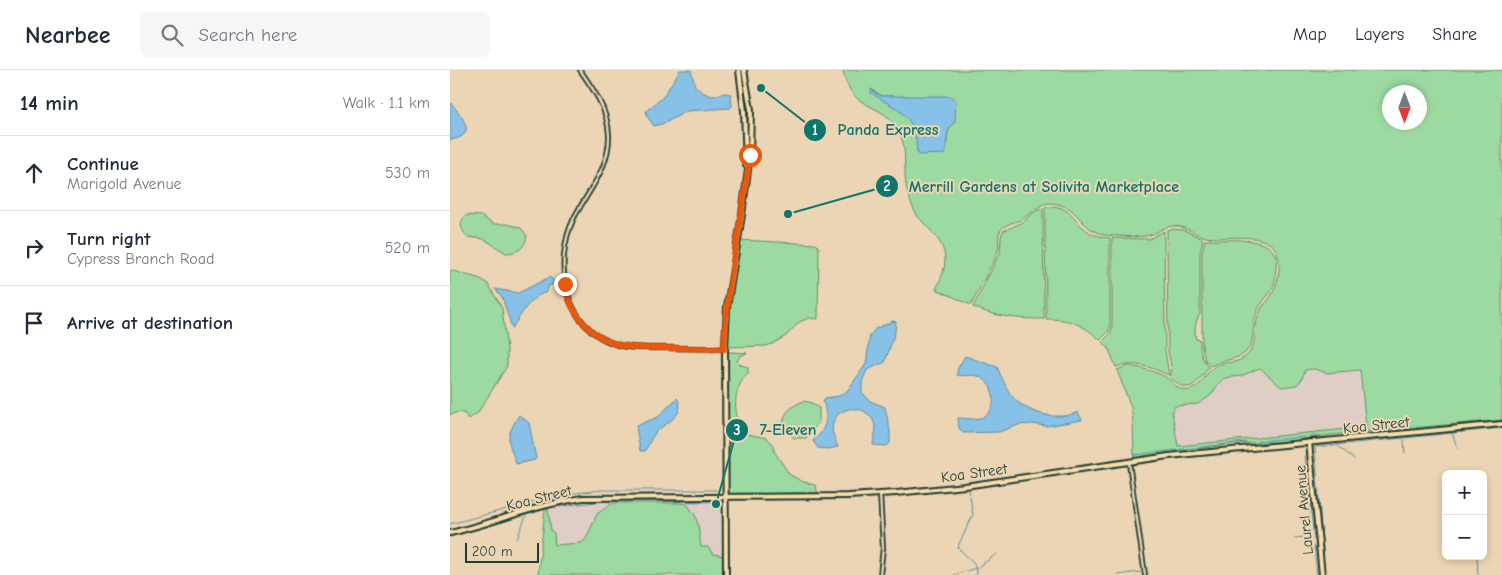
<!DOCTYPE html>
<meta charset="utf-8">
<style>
:root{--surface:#fff;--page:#f6f6f7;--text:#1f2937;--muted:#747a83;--line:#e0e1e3}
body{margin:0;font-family:"Comic Neue",sans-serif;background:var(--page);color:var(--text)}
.controls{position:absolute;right:15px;bottom:15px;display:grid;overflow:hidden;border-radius:8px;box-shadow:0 2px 8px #0003}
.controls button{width:45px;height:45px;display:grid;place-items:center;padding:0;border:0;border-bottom:1px solid var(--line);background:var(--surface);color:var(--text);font:25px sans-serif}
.compass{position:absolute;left:932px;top:15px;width:45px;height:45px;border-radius:50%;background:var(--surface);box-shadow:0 2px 8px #0003;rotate:180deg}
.scale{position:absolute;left:15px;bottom:12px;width:74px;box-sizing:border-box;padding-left:5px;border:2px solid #1f3d34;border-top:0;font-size:14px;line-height:18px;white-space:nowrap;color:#1f3d34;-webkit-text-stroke:4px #ecd5b4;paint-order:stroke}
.stop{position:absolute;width:15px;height:15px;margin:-11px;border:4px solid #ea580c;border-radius:50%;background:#fff}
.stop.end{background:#ea580c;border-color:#fff;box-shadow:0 1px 5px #0008}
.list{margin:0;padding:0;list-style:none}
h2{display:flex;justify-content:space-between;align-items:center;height:65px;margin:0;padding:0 20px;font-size:21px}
h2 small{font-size:16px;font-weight:400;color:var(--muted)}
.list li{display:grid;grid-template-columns:32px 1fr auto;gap:15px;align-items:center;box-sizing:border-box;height:75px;padding:0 20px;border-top:1px solid var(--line)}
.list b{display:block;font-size:19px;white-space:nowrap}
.list p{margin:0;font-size:16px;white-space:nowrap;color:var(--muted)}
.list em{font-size:16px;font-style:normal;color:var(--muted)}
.icon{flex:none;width:28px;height:28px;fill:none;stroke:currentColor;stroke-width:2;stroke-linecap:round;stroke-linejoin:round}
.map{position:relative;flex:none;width:1052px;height:505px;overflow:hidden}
header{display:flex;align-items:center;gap:30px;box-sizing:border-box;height:70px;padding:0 25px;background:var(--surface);border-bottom:1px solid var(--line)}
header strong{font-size:24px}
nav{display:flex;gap:28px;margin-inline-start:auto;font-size:18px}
.search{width:350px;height:45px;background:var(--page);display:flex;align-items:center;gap:12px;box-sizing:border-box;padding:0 18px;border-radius:8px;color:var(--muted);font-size:19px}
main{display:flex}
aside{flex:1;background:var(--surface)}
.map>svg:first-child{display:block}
</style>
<header>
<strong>Nearbee</strong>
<div class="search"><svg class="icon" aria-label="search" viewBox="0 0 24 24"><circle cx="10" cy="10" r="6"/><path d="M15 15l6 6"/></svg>Search here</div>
<nav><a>Map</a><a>Layers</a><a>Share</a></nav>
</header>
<main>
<aside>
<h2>14 min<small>Walk · 1.1 km</small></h2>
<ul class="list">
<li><svg class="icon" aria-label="ahead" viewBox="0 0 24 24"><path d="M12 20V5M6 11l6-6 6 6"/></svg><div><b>Continue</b><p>Marigold Avenue</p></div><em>530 m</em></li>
<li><svg class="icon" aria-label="right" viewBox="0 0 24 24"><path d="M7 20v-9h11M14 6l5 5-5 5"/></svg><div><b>Turn right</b><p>Cypress Branch Road</p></div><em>520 m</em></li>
<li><svg class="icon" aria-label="arrive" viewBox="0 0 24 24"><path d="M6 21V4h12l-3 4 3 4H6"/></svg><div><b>Arrive at destination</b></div></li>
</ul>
</aside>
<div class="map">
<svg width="1052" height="505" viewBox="0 0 1052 505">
<rect width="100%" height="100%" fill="#ecd5b4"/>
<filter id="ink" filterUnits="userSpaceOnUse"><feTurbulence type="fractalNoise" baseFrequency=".02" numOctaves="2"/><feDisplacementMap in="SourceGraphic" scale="10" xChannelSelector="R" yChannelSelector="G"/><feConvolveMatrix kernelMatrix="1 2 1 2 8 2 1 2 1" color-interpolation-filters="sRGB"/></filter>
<g filter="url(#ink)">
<path fill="#decec6" d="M811,300L820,310L831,318L847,316L853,310L855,301L864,300L878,304L910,301L915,356L728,375L723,342L726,336L734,337L748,335L760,327L772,312L776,309L791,307Z
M237,431H264L269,432L273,437L274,486L263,484L251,477L248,454L237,436Z
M156,432L163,433L147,444L136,469L131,473L105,475L104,463L101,461L98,439L115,435Z"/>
<path fill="#9ddaa1" stroke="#5e8c6a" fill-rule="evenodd" d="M290,0H293L299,40L298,92L296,41Z
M393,0H1052V350L880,365L841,371L782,374L684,388L683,351L681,337L667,300C670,299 674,297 678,296C686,296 711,303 717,308C726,315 730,324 743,319C753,314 755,303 764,297C772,291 783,294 792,289C810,279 802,257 810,241C813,235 818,231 821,226C828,215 831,198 828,186C822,158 775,171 756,167C745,165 737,156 724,156C714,156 709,162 700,165C692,168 664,166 655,165C630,159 630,140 611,135C589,128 585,143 570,150C563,153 554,154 550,161C547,167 550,174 548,180C547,186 543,192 540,198C534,210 527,223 521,235L486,219C492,207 497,196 494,182C490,167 476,157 467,145C463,139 460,131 458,124C451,102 460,76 446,56C429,31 400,41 393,0ZM421,19L432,26H442L505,51L498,61L496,80L467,82C467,40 445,43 421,19ZM939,22H969V52H939ZM810,298L831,317L847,315L852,309L855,300L864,299L878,303L910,300L916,357L728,376L722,342L725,336L748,334L760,326L771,311L775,308L791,306Z
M595,137C618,133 620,147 634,158C641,165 650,167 660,168V258L658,262L650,270C633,254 620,249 596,249Z
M593,138L594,249C568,249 546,247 523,237L550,183L551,167L553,161L573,152L584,142Z
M17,145L31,146L43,154H56L65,156L71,158L77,166C75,178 68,183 56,183L34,169L18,167C11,161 8,151 17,145Z
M722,159L734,160L753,169L750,183V244C745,251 744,261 746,269L750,270C750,281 751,289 759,297C746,314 739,327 720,307L722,300L718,281L717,160Z
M714,161L715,281L719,304L718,305C702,297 683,291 666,297L658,277L652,272L660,264L662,258V168L699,169Z
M289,170L366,174L369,177L368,249L359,248L349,252L336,266L322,274L316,276L276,277L278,237Z
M755,170C773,171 815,165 824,183C827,187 826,193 826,198C825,204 826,211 823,217C819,226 810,233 807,242C801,255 806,273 796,282C786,291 772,289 761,296L755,290L752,276V183Z
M0,200L31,209L38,214L52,238L57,280V296L27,344L18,349L15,344L8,342L0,345Z
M276,281L281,282L297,283L290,286L287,291L291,295L298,297V303C281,321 284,341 292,363L317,368L324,375V381L339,404L351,411L365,415L368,423L276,424Z
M354,331L362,333L369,338V352L356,368H344C325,353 335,338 354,331Z
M163,433H228L237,434L245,445L248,455L251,477H258L263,484L274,486V505H88L95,440L98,439L101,461L104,463L105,475L131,473L136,469L147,444Z"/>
<path fill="#87c1e7" stroke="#5d8c9f" d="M230,0H241L245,16L252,22L261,26L275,23L281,24L282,36L280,38L237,41L215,53L204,56L197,46L196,41L213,27Z
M421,19L425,23L432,26H494L502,27L506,30L505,51L498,61L495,84L469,85C465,78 467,69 465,62C457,40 439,35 421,23Z
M0,32C11,45 30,66 0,70Z
M100,207L105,213L98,216L97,222C80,226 72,244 62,258L52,227L45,219L68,223Z
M443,251L446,252L445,262L435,292L417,300L412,312V322L420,331L435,337L440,361V373L437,376L423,375C423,369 427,363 425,356C420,332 384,333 382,358C382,363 386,372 388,377L379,379L368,378L363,371C376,359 379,350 373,331L375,328L389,326L398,320L416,294L420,266L425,259Z
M515,286L547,297C551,306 555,316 561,325C575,343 607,352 628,342L632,350L596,356L582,354L568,355L549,362L513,363L509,358L508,348C517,348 526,351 535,346C549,337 544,313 530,307C522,303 515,307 507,305L508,298Z
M227,328C238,346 213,353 205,363C201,368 198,376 195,381H190L186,356L208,347Z
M69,345L79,353L86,388L85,390L66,394C58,368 54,370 69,345Z"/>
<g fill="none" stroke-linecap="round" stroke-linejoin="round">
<path stroke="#5d8c9f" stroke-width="1" d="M1002,363L1008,379
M860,366H866
M954,369L955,383
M808,371L855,367
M887,375L904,389
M684,385L796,372
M855,386L864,470
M519,420L523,445L509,474L508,478L524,493L527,505
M105,437L154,431L265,432
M0,454L106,426L125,423L152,420H267
M0,467L93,440
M844,468L858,467
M67,469L76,446
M872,471L865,377L1052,358
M864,476L867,505
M872,479L875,505
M1027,486L1028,505
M527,498L547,484
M504,505L526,498
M667,505L690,502"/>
<defs>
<path id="minor" d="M130,0C144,20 158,40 159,65C160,98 138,121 124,148C102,194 114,259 168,275C183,279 199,278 214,278C234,278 254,278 275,279
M679,393L695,505
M430,505L433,478L430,424"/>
<path id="major" d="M289,0L294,41L296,95
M859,372L872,505
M0,463C45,453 87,434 133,428L398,426L446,423L515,416L719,386L1052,354
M276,505L275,279L277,237L292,145L300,85L301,40L294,0"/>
</defs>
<use href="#minor" stroke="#1f3d34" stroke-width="6"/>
<use href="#major" stroke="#1f3d34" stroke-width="8"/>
<use href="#minor" stroke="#ecd5b4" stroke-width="2.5"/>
<use href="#major" stroke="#faddab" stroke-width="4"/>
</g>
</g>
<g fill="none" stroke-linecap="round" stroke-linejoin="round" filter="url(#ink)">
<path stroke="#ea580c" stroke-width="6" d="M115,214C120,245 144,271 175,276C189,279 203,278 217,278C236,278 255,278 274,279C277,213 292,150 300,85"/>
</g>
<g text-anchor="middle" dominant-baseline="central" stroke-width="4" stroke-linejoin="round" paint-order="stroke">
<g font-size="15" fill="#1f3d34" stroke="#ecd5b4">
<text transform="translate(926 355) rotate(-6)">Koa Street</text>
<text transform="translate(524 403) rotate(-8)">Koa Street</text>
<text transform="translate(89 428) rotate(-14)">Koa Street</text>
<text transform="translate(854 440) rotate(-95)">Laurel Avenue</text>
</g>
</g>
<path fill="none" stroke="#0f766e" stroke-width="2" d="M311 18L365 60M338 144L437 116M266 434L287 360"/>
<g fill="#0f766e" stroke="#ecd5b4" stroke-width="2">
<circle cx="311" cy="18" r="5"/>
<circle cx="338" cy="144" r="5"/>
<circle cx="266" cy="434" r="5"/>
<circle cx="365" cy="60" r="12"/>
<circle cx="437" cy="116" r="12"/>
<circle cx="287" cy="360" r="12"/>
</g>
<g font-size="15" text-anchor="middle" font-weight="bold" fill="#fff">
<text x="365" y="65">1</text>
<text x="437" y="121">2</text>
<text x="287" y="365">3</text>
</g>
<g font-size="16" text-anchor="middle" font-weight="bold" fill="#0f766e" stroke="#ecd5b4" stroke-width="4" stroke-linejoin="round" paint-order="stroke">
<text x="438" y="65">Panda Express</text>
<text x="594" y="122">Merrill Gardens at Solivita Marketplace</text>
<text x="338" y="365">7-Eleven</text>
</g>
</svg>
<div class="controls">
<button>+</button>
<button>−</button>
</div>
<svg class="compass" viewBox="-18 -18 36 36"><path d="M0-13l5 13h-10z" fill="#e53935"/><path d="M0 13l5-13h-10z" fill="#747a83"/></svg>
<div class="scale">200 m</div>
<div class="stop" style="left:300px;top:85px"></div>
<div class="stop end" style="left:115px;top:214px"></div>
</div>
</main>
